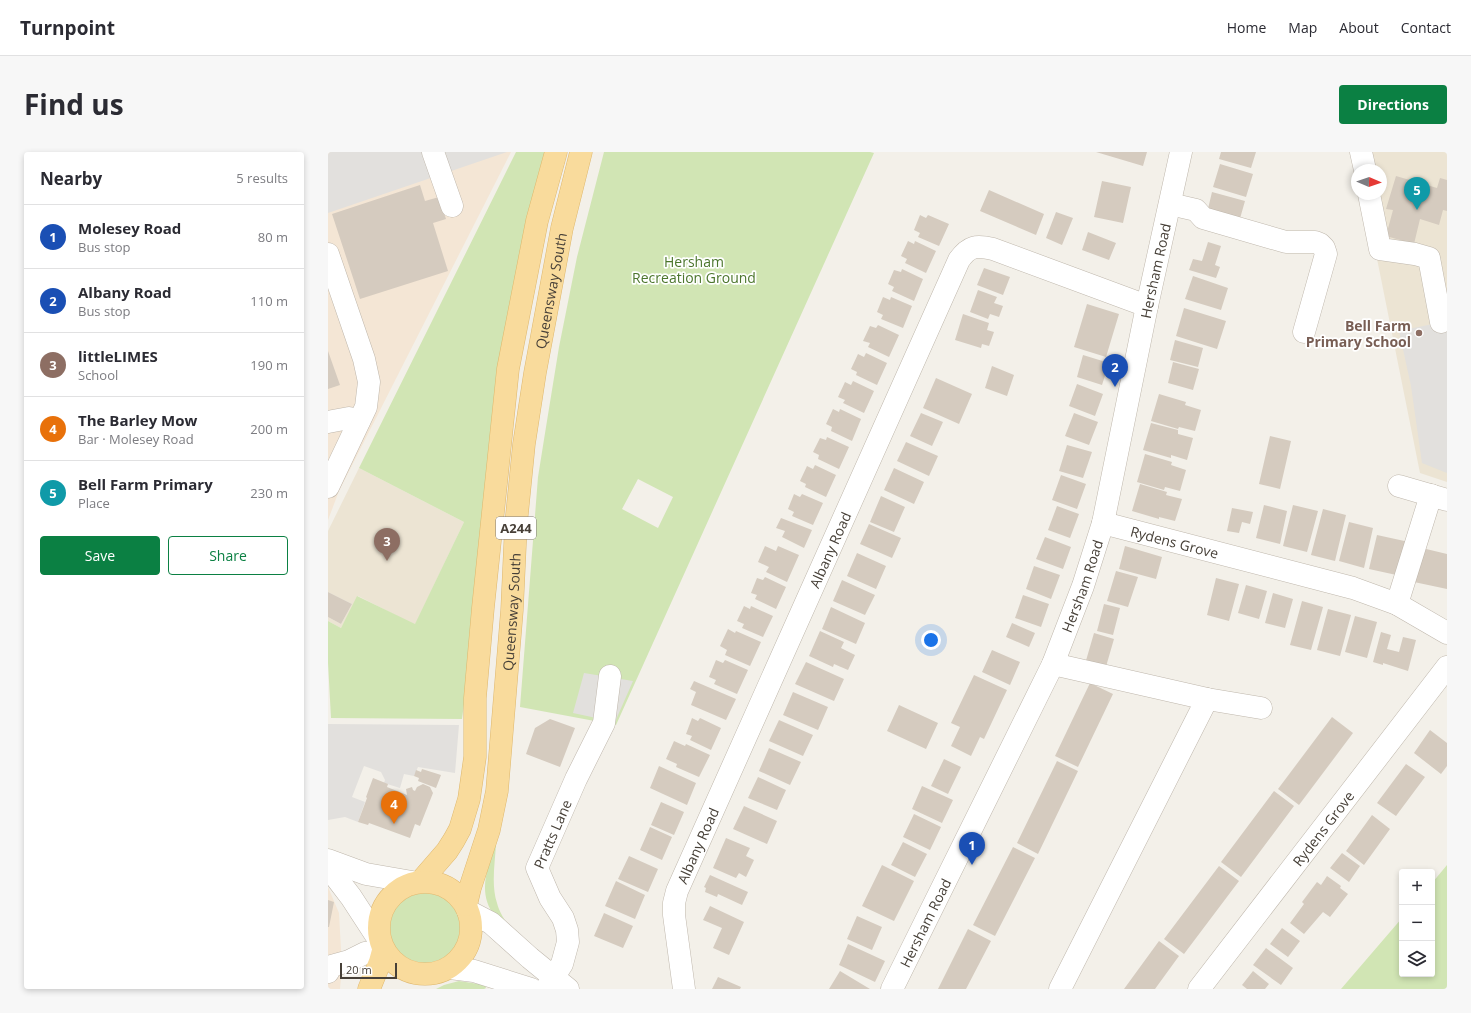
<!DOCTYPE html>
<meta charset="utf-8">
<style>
:root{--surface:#fff;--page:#f7f7f7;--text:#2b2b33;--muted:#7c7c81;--line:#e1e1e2;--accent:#0b8043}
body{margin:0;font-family:"Open Sans",sans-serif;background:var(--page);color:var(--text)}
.controls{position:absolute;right:12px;bottom:12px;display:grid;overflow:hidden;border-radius:4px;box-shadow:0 2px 6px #0003}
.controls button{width:36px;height:36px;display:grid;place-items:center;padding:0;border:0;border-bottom:1px solid var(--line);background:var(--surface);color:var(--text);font:20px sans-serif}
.compass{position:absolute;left:1023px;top:12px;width:36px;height:36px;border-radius:50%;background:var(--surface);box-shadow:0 2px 6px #0003;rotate:92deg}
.scale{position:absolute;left:12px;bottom:10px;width:57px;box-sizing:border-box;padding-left:4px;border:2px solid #474038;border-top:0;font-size:11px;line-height:14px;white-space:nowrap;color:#474038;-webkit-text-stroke:3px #fff;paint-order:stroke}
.you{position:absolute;left:603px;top:488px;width:14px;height:14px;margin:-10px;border:3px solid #fff;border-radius:50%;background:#1a73e8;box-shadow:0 0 0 6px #1a73e833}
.badge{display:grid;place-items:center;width:26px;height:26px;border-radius:50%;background:var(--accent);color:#fff;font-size:13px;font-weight:700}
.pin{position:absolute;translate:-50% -33px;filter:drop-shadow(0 1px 2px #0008)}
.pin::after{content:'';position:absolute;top:21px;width:14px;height:12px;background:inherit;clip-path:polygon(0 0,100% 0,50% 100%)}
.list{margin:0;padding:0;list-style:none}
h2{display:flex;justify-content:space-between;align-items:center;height:52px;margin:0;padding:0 16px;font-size:17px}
h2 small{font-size:13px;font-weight:400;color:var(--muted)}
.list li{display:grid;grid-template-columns:26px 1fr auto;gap:12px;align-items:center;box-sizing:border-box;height:64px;padding:0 16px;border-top:1px solid var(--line)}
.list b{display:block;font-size:15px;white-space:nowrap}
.list p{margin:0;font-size:13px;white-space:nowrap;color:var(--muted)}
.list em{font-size:13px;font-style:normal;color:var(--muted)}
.actions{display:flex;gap:8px;padding:12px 16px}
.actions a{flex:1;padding:9px 0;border:1px solid var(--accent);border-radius:4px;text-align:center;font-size:14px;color:var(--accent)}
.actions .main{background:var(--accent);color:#fff}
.icon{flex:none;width:22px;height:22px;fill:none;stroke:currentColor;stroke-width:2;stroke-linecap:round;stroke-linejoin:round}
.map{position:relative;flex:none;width:1119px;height:837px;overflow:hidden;border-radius:4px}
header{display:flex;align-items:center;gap:24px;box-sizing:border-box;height:56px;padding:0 20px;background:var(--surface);border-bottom:1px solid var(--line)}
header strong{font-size:19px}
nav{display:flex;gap:22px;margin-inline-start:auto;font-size:14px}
.intro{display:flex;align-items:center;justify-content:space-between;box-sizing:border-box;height:96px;padding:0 24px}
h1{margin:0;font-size:28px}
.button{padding:10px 18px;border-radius:4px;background:var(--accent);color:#fff;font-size:14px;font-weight:700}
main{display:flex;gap:24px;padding:0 24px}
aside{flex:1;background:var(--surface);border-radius:4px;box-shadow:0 2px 6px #0003}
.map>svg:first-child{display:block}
</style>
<header>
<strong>Turnpoint</strong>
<nav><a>Home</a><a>Map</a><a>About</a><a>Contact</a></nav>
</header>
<div class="intro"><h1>Find us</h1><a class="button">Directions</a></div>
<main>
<aside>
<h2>Nearby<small>5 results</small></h2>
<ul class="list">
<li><span class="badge" style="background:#1a4fb4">1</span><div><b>Molesey Road</b><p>Bus stop</p></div><em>80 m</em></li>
<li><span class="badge" style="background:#1a4fb4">2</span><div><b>Albany Road</b><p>Bus stop</p></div><em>110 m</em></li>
<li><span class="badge" style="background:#8d6e63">3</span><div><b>littleLIMES</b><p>School</p></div><em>190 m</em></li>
<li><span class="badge" style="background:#e8710a">4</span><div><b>The Barley Mow</b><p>Bar · Molesey Road</p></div><em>200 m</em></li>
<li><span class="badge" style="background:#0f9aa8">5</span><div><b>Bell Farm Primary</b><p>Place</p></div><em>230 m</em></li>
</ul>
<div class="actions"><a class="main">Save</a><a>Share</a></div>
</aside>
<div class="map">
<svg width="1119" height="837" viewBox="0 0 1119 837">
<rect width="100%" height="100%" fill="#f3f0e9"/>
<path fill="#f4e6d5" d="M0,0H183L11,339L0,368Z
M0,735L11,761L14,815L12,837H0Z"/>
<path fill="#ece4d3" d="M1028,0H1119V330L1092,321L1036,42H1053V18H1031Z
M31,316L136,370L87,473L30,444L13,476L0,469V465L13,472L24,452L0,440V379Z"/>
<path fill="#d1e5b4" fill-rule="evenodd" d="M188,0H219L160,373L134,567L3,566L0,511V469L13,476L29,444L87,472L136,370L31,316Z
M276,0H542L546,1L288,573L192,555L210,325L218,275L231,195L249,105ZM310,327L345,345L330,376L294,357Z
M168,692C167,711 163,733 169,751C171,760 177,768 182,776C178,772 171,769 167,764C149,742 159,716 168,692Z
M1119,713V837H1013L1074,766V822H1104V731Z
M62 776a35 35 0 1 1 70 0a35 35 0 1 1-70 0Z
M131,829L157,833L158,836L156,837H108L116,833Z"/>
<path fill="#e2e0dd" d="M0,0H179L0,61Z
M1119,169V321L1094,311L1083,234L1071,179Z
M256,521L305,529L287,570L245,561Z
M0,572L131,573L127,621L90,615L86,624L76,622L72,636L56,631L57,628L53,620L36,614L24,645L37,650L30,670L17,665L0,668Z"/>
<path fill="#d5cbbf" d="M768,0H819L815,14Z
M893,0H928L923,16L891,7Z
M892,12L925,22L918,45L885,35Z
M1068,24L1109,36L1112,26L1119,28V59L1115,58L1111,73L1092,67L1086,92L1058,84L1065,58L1058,57Z
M774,29L803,35L795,71L766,65Z
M92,33L97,49L111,45L118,67L105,71L120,119L32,147L4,62Z
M661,38L716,62L708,83L652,59Z
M884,40L917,49L911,70L879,61Z
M728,60L745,66L734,93L718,86Z
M592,63L598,66L600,63L621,72L611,94L590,85L592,81L586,78Z
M760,80L788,91L781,108L754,98Z
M580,89L586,92L587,89L608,99L598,121L577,111L579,107L573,104Z
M880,90L893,94L887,113L892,115L888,126L861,118L865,107L874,109Z
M656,116L682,125L675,143L649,133Z
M574,117L595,127L586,149L564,139L566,135L560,132L566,118L573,120Z
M865,124L900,136L893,158L857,147Z
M650,138L669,145L666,151L675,154L671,165L662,162L660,167L642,160Z
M555,145L562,148L563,145L584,154L575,176L553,167L555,163L549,160Z
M759,152L791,162L778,205L746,195Z
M856,156L898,169L889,197L848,184Z
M635,162L661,171L659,178L666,180L661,194L654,192L653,196L627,188Z
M550,173L571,183L561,205L540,195L542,191L535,189L542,174L548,176Z
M847,188L875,196L870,215L842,208Z
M0,199L12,233L0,237Z
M538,201L559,211L549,233L528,223L529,220L523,217L530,202L536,205Z
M755,203L781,211L774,233L749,225Z
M845,210L871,217L865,238L840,231Z
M664,214L686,223L679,244L657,236Z
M608,226L644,242L631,272L595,256Z
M525,229L546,239L536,261L515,251L517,248L510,245L517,230L523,233Z
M749,232L775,242L767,264L741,254Z
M831,242L858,250L857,253L873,258L867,279L851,275L850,277L823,269Z
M505,257L511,260L512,257L533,267L524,289L503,279L504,275L498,272Z
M593,261L615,270L604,294L582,284Z
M746,261L770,270L761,293L737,284Z
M823,271L850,278V282L865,286L859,308L843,303V306L815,298Z
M942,284L963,289L952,337L931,332Z
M499,285L521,295L511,317L490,307L491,303L485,300L492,286L498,288Z
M578,290L610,304L601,324L569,309Z
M739,293L764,300L755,326L731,319Z
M817,302L844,310L843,313L858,318L852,339L837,335L836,338L809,330Z
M487,313L508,323L498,345L477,335L478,332L472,329L479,314L485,317Z
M566,316L596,330L586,352L556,338Z
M733,323L758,332L749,357L724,348Z
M812,332L839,340L838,343L854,347L847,369L831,365V367L804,359Z
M466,342L472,345L474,342L495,351L485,373L464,364L466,360L460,357Z
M553,344L577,355L566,380L542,370Z
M936,353L959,359L952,392L928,386Z
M965,353L990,359L979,400L955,394Z
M729,354L751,362L742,386L720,378Z
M904,356L925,360L922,372L914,370L911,381L899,379Z
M995,357L1018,363L1007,409L983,403Z
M453,366L484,378L476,396L454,385L457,379L448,376Z
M1021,370L1045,376L1036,416L1011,409Z
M541,372L573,386L564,406L532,392Z
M1049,383L1081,390L1073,424L1041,417Z
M717,385L743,395L735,417L708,407Z
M437,394L448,399L450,394L471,403L459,430L438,420L441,415L430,410Z
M797,394L834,405L828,427L791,417Z
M1094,396L1119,402V437L1086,430Z
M529,401L558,414L548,437L519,424Z
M706,414L732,423L723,447L698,437Z
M788,419L810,425L800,455L779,449Z
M437,425L458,435L448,457L427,447L429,443L423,441L429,426L435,428Z
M888,426L911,432L901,469L879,463Z
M514,428L547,443L537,463L505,449Z
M918,433L939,439L931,467L910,461Z
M0,440L24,452L13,472L0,465Z
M945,441L965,447L957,476L937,471Z
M695,443L721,452L713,475L687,466Z
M974,449L995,455L983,498L962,493Z
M776,452L792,456L785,483L769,479Z
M416,454L422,457L423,454L445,464L435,485L414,476L416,472L409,469Z
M503,455L537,471L528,492L494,477Z
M1000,457L1023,463L1012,504L989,498Z
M1027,464L1049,470L1039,506L1017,500Z
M684,471L707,481L701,495L678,485Z
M400,477L407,481L408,479L433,490L422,514L397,503L399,498L392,494Z
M492,479L516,490L513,496L527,503L520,518L506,512L505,515L481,504Z
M1053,480L1063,483L1059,497L1071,500L1075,485L1088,488L1080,519L1055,511V513L1045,510Z
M766,481L786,487L777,518L757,512Z
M664,498L692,510L682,533L654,520Z
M388,508L395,511L397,508L420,518L409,542L386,532L388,528L381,525Z
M478,510L516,527L506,549L467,532Z
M646,523L679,538L656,587L652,585L643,604L623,594L632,575L623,571Z
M366,529L408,547L398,568L363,553L368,540L362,537Z
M762,531L785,542L750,615L727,604Z
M465,540L500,555L490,578L455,563Z
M571,553L610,571L598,597L559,579Z
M1004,565L1025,581L971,653L950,637Z
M364,566L370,569L372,566L393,576L383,598L362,588L364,584L358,582Z
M222,567L247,576L232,615L198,602L207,576Z
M451,568L485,583L475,604L441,589Z
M1102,578L1119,591V614L1113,622L1086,601Z
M346,589L357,594L358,592L382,603L371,625L348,615L349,612L338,607Z
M441,596L473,610L462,633L431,619Z
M616,607L633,615L620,642L603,634Z
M729,609L750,619L710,702L689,691Z
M1078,612L1097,625L1068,664L1049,651Z
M331,614L368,631L359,653L322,636Z
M94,617L113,623L108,636L90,629L91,626L86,624L88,618L93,620Z
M430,625L458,638L449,658L420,646Z
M45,626L60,632L59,635L79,643L78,637L84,635L85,638L87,639L89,635L95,632L102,635L105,641L92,674L87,672L82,686L41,671L40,673L30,670L39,646L38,645Z
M594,634L625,648L614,671L584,657Z
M946,639L966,654L913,725L893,710Z
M333,650L356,660L346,683L323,673Z
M416,654L449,669L439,692L405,677Z
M586,662L613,675L602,698L575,685Z
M1044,663L1062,677L1036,713L1018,699Z
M322,675L344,685L334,708L312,698Z
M398,686L422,696L418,704L426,708L418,725L411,721L408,726L385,716Z
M575,690L599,702L587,725L563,713Z
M685,695L707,706L667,784L645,773Z
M1014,701L1032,714L1021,730L1002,716Z
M301,704L330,717L320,740L290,727Z
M554,713L586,729L566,769L534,754Z
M891,714L911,729L856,802L836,787Z
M382,723L420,740L414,753L390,742L389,745L377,740L378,736L376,735Z
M999,724L1013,734L1012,736L1020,742L1002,765L995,760L976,782L962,771L976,752L974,750L989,730L993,733Z
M288,729L317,743L307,767L277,754Z
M0,748L6,750L1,775H0Z
M382,754L416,770L401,803L385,796L394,776L375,768Z
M276,761L305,774L295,796L266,784Z
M529,764L554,775L544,798L519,787Z
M954,776L972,789L960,805L942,792Z
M640,777L663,789L638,837H610Z
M831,789L851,804L827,837H796Z
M520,792L557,809L547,830L511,813Z
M938,796L965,816L953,833L925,813Z
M512,819L542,837H501Z
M925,819L941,832L937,837H919L914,833Z
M390,825L413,835L412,837H384Z"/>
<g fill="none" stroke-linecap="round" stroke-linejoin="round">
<defs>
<g id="minor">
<path d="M105,0L124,54"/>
<path d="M1033,0L1037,18"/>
<path d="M1041,42L1052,97L1087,102L1101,106L1113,170"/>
<path d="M842,52L868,58L875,66L958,90H987L992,92L996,96L998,102L976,180"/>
<path d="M0,102L36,207L41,230L38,255L0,335"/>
<path d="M0,270L21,266L31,269"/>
<path d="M1071,334L1119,348"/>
<path id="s1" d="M775,371L1025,436L1069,452L1119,481"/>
<path d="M1069,452L1103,343"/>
<path d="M725,512L879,547L933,556"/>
<path d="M0,708L38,722L84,730"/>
<path d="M0,715L23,745L51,788"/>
<path d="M140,759L163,771L202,806L240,837"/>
<path d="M122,816L146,819L203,837"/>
<path d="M0,820L3,814L21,809L37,801L55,799"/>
<path id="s2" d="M218,837L234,812L240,790L239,778L235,766L222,746L209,716L248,627L276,571L282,524"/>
<path id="s3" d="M356,837L346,763V751L349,739L631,108C641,94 648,93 665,97L819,154"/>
<path id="s4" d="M564,837L725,512L755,434L775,371L819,154L853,0"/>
<path d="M732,837L879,547"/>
<path id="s5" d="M871,837L1119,515"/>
</g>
<g id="major">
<path d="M93,729L119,699L126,688L132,677L141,647L147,605V546L155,456L180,217L209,69L228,0"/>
<circle cx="97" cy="776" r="46"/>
<path id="s6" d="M138,753L142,736L161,678L169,639L184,458L188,372L196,292L207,221L234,76L253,0"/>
<path d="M41,837L52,810L55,799"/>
</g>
</defs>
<use href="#minor" stroke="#bfb7ac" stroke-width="23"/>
<use href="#major" stroke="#deb76d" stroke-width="23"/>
<use href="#minor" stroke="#fff" stroke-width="22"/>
<use href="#major" stroke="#f9db9c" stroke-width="22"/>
</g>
<circle fill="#8d6e63" stroke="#fff" stroke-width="1.5" cx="1091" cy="181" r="4"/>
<g text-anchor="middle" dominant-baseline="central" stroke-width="3.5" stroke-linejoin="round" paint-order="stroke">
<rect fill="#fff" stroke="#7e7974" stroke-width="1" x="168" y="365" width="40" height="22" rx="3"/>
<g font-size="13" font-weight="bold" fill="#474038">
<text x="188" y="376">A244</text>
</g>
<g font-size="14" fill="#4c762d" stroke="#fff">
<text x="366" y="109">Hersham<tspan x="366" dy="16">Recreation Ground</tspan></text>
</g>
<g font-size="14" fill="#474038" stroke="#fff">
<text stroke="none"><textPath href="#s4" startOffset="770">Hersham Road</textPath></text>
<text stroke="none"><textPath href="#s6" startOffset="622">Queensway South</textPath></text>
<text stroke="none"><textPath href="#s1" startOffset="74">Rydens Grove</textPath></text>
<text stroke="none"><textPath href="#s3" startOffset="473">Albany Road</textPath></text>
<text stroke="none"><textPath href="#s4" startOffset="446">Hersham Road</textPath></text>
<text stroke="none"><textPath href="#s6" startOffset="298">Queensway South</textPath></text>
<text stroke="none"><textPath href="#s5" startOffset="203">Rydens Grove</textPath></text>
<text stroke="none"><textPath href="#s2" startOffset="171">Pratts Lane</textPath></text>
<text stroke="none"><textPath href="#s3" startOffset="149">Albany Road</textPath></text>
<text stroke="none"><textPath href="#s4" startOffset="74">Hersham Road</textPath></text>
</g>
<g font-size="14" font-weight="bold" fill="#785e54" stroke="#fff" text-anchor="end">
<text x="1083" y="173">Bell Farm<tspan x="1083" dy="16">Primary School</tspan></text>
</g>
</g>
</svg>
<div class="controls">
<button>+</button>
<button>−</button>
<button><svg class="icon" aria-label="layers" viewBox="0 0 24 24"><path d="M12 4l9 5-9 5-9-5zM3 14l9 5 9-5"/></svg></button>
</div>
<svg class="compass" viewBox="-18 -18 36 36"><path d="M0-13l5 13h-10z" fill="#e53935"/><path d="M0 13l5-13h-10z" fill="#7c7c81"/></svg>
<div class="scale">20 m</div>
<div class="you"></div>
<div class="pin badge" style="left:644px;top:713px;background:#1a4fb4">1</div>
<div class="pin badge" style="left:787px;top:235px;background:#1a4fb4">2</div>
<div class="pin badge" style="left:59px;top:409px;background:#8d6e63">3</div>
<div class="pin badge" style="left:66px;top:672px;background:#e8710a">4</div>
<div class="pin badge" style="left:1089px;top:58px;background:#0f9aa8">5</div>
</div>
</main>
